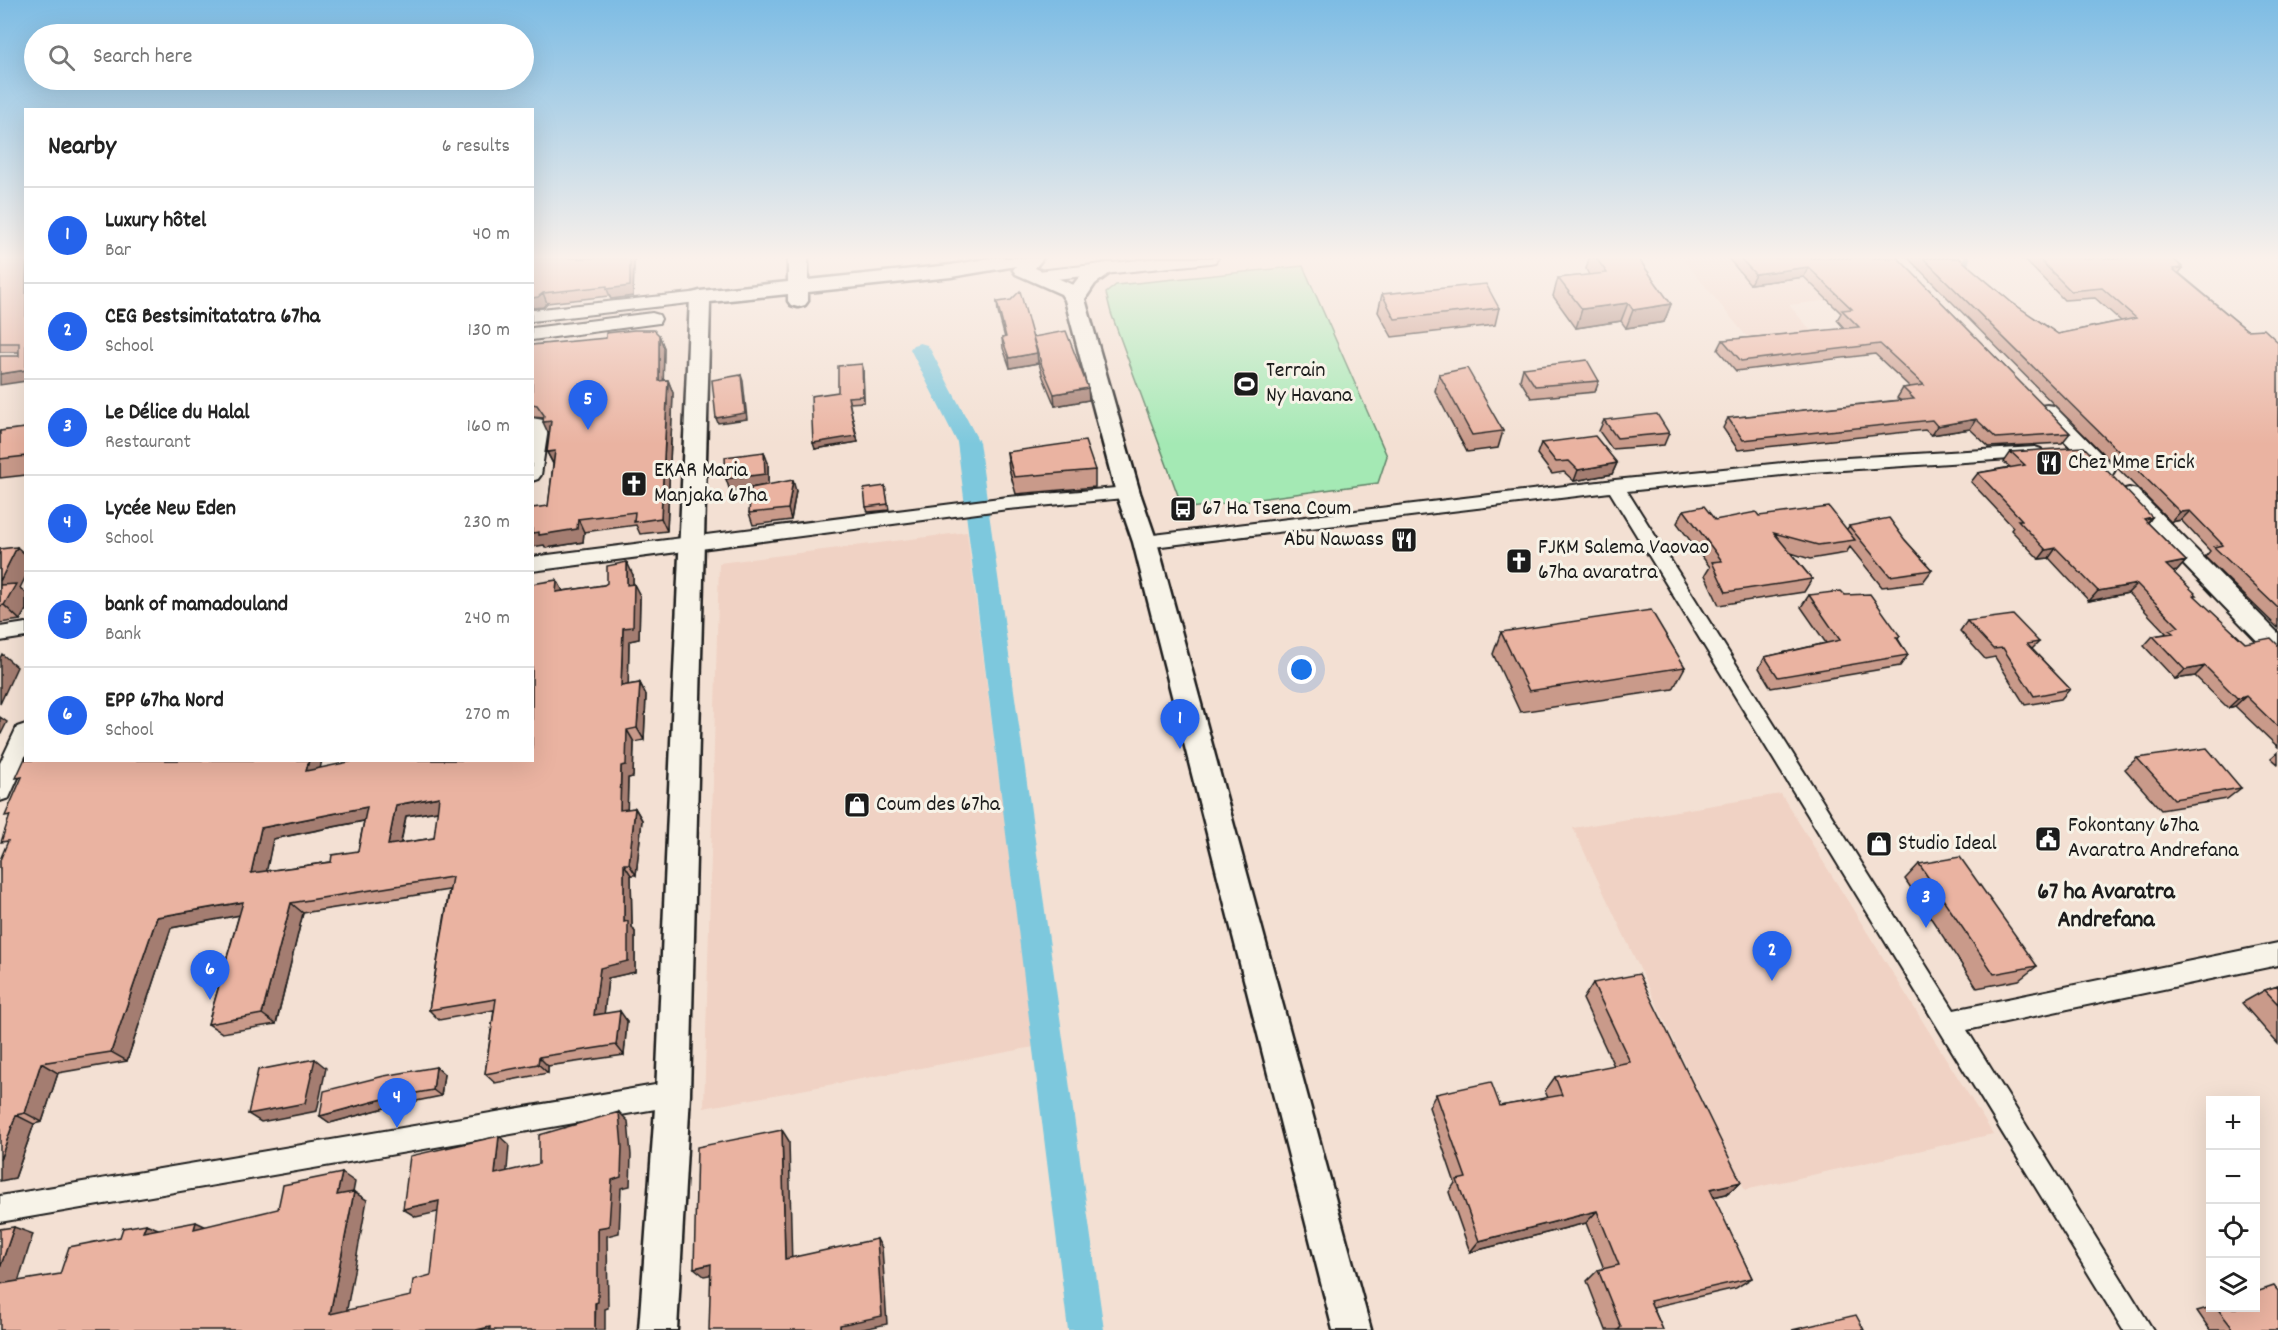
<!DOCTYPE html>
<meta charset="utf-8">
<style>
:root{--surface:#fff;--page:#f2f2f2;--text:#222;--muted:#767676;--line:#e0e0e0;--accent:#2563eb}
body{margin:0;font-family:Dekko,sans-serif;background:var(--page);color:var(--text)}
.controls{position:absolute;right:18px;bottom:18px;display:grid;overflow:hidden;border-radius:0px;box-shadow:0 6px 24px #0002}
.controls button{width:54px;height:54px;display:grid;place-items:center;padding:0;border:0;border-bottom:2px solid var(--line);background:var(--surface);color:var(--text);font:30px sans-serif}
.you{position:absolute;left:1302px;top:670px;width:21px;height:21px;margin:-15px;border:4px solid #fff;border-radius:50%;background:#1a73e8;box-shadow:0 0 0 9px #1a73e833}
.badge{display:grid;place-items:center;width:39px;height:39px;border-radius:50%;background:var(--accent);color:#fff;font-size:20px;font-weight:700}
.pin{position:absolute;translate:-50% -50px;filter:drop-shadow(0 2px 3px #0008)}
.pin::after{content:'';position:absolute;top:32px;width:21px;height:18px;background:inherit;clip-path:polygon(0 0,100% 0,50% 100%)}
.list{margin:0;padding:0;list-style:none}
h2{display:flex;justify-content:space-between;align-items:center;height:78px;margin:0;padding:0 24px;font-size:26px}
h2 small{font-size:20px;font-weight:400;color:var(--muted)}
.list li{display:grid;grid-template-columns:39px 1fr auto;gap:18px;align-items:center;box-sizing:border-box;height:96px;padding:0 24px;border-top:2px solid var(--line)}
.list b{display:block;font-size:22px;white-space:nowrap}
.list p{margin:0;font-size:20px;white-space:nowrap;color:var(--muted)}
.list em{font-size:20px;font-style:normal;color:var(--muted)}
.icon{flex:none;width:33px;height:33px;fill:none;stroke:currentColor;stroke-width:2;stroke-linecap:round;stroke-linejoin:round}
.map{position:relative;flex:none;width:2278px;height:1330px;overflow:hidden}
.search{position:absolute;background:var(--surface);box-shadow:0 6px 24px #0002;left:24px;top:24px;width:510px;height:66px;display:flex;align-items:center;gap:15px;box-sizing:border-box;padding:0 21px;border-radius:33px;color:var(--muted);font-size:22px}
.panel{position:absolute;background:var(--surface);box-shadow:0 6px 24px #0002;left:24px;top:108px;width:510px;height:654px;border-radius:0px}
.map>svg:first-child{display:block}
</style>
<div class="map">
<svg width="2278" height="1330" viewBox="0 0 2278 1330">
<rect width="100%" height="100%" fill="#f3e0d3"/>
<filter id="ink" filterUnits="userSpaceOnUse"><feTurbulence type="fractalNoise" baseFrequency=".0167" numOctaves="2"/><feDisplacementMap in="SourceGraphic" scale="12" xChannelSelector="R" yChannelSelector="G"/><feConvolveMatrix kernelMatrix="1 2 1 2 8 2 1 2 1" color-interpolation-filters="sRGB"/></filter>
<g filter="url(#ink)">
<path fill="#f0d2c4" d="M1682,258H1871L1904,291L1789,305L1814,334L1751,342Z
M967,532L1034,1047L704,1108L719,563Z
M1781,794L1993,1134L1745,1190L1573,828Z"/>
<path fill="#a4e9b4" stroke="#608268" stroke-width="1.5" d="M1303,266L1387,456L1378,483L1183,509L1111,313L1106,293L1116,285Z"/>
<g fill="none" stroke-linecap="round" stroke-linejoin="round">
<path stroke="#568390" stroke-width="6" d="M1963,273L1967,258"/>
<path fill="#7dc8dd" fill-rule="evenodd" d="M920,343L927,345L930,349L979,442L1104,1330H1068L957,442L910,349L913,345Z"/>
<defs>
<path id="minor" d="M532,418L543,420L548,429L541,475L538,479L532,481Z
M2035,447L2041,449L2043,453L2041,457L1812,472L1627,491L1954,1010L2278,943V965L1967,1030L2153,1330H2123L1610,492L1145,548L1139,547L1136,542L1139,537L1145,536L1615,480L1812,460Z
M1128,487L1134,489L1137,493L1134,497L1008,509L532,571V557L1008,497Z
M26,623V637L0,641V627Z
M673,1082L682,1085L685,1094L682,1103L673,1106L0,1222V1196Z"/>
<path id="tertiary" d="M1158,258H1218L1215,262L1209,263L1037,281L1031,280L1028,276L1031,272L1037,271Z
M700,292L706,293L709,297L706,301L532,321V310Z
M652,313L659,315L661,319L659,323L532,340V328Z
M2047,405L2054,406L2112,465L2115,470L2112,475L2105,477L2098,475L2040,416L2037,411L2040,406Z
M2129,488L2137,490L2278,633V657L2270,654L2121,500L2118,495L2121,490Z
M26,724V760L9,798L0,801V763L17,727Z"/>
<path id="secondary" d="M788,258H808V280L951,265L991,258H1043L1035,268L1073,285C1082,272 1098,260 1114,264L1117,268L1095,284L1085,299L1140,493L1157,542L1371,1330H1333L1133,542L1116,493L1065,300L1061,294L1016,274L1013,270L1016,266L951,277L808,292V301L805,305L798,307L791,305L788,301V294L710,302L690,1094L677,1330H639L656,1094L690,297L693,293L700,291L788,282Z"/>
</defs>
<use href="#minor" stroke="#1c1c1c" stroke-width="4"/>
<use href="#tertiary" stroke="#1c1c1c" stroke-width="4"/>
<use href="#secondary" stroke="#1c1c1c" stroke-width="5"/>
<use href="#minor" fill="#f7f3e8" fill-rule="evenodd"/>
<use href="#tertiary" fill="#f7f3e8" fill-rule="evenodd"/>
<use href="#secondary" fill="#f7f3e8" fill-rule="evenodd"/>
</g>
<path fill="#c99a8a" stroke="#1c1c1c" stroke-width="1.5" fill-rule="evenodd" d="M0,258H26V381L19,356V352H0Z
M532,258L634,262L633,296L611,299L609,296L547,303L543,307L532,308Z
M1589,258H1638L1671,304L1664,322L1626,328L1621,321L1576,328L1553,296L1558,278L1589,275L1586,269Z
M1728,258H1898L2070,433L2062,443L1989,447L1970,429L1931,435L1925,430L1738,450L1723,428L1728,418L1900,400L1897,398L1903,388L1910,387L1875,354L1736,371L1718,350L1723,340L1845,329L1837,320L1841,313L1804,277L1750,284Z
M1908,258H1959L2011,302L2058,334L2121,321L2095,298L2064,300L2023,258H2172L2183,268L2179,273L2247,330L2278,342V628L2205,557L2210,551L2181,520L2171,522Z
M1382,294L1499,308L1495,325L1392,337L1378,312Z
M997,302L1034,340L1088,388L1089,400L1055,406L1043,377L1038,360V363L1010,368L1003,348L1002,338H1005L998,312Z
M659,335L664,348L663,380H668L673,393L667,531L640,534L636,525L584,532L583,542L546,548L544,545L553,464L547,452L549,435L544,418L532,417V345Z
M862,364L863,369L864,402L849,403L858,442L815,449Z
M1523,368L1599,381L1595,392L1531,398L1520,380Z
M1439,374L1503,431L1498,448L1467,452L1435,391Z
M1604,420L1669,433L1664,445L1612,449L1599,431Z
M26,428V475L0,478V431Z
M1541,443L1617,463L1612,474L1574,481L1564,472L1552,474L1537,454Z
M1007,452L1095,470V487L1016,494L1009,469Z
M2011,452L2152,517L2148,523L2186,561L2177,571L2173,572L2195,597L2245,643L2278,645V747L2235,706L2228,708L2195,676L2175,679L2144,646L2153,636L2165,634L2166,633L2128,593L2089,601L2049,558L2039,559L2011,530L2013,527L1971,482L1978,473L2010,467L2004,462Z
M768,463V485L796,491L791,520L753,525L749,513L755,487L730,491Z
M885,486L889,510L868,512L866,507Z
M1684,510L1715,520L1759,516L1847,529L1849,526L1905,540L1932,570L1923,582L1882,587L1850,547L1846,553L1810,559L1791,553L1812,579L1804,592L1719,605L1705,575L1710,567L1677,523Z
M0,549L20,588L26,593V610L20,620L0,623Z
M633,575V584L640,596L639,639L629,641L628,685L640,683L646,695L644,740L634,742L633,777L628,778L627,809L635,808L642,820L636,875H631L632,927L635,932V972L608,978L604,1014L627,1021L624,1055L548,1066V1073L495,1083L485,1074L494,1010L439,1020L429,1010L449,890L303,913L276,1024L222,1033L208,1024L239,915L171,928L127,1061L58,1073L42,1122L34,1124L15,1178L0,860L320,768L532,760L557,580L563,591L604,585ZM438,811L434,838L401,843L406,816ZM364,821L358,851L331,862L266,871L273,839Z
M1809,595H1845L1900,636L1898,639L1908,655L1900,666L1771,688L1759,668L1765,657L1826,643L1801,607Z
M1967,621L2039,642L2032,649L2070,689L2061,699L2025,705L1995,657L1985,659L1960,631Z
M1501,632L1685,667L1673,689L1520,712L1493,654Z
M2278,752V764L2271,758Z
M2137,758L2241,788L2227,799L2161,810L2125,769Z
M1919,864L2037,966L2019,980L1977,988L1905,879Z
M1593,983L1741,1182L1726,1194L1713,1197L1752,1278L1736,1288L1653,1307L1663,1330H1606L1587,1281L1598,1270L1604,1269L1586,1223L1470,1252L1449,1192L1455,1183L1429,1107L1436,1094L1500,1106L1548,1098L1545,1091L1555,1077L1614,1066L1583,999Z
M2278,986V1044L2242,1003L2265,990Z
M436,1067L444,1074L441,1096L392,1106L330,1123L320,1116Z
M2211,1307L2256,1308L2278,1330H2210L2197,1311Z"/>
<path fill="#a47d71" stroke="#1c1c1c" stroke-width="1.5" d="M630,258H635L634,262L633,296L611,299L607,289Z
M1808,267L1804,277L1750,284L1755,274Z
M543,293L547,303L543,307L532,308V298Z
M1628,303L1621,321L1576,328L1582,309Z
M1671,304L1664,322L1626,328L1633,310Z
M659,335L664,348L663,394L659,381Z
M1037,353L1038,363L1010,368L1009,358Z
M862,364L863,369L864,402L863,396Z
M26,370V381L0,385V374Z
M741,375L743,381L747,419L718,423L716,418Z
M668,380L673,393L667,531L661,518Z
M1088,388L1089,400L1055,406L1054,394Z
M848,397L858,442L815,449L813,443Z
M1976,419L1970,429L1931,435L1937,426Z
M551,421L549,435L543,422Z
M555,451L554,465L547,452Z
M764,452L768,463V485L730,491L726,479Z
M1617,463L1612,474L1574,481L1578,470Z
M793,480L796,491L791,520L788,509Z
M2190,511L2181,520L2171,522L2180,512Z
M2152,517L2144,527V519Z
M578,519L584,532L583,542L546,548L544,545L532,547V533Z
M17,547L26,555V576L20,588L26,593V610L20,620L4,605L0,588V581Z
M2056,548L2049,558L2039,559L2046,550Z
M2186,561L2177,571L2157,575L2166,565Z
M627,562L633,575V597L627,585Z
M557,580L564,593L556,592Z
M634,584L640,596L639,639L629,641L628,698L621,686L623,628Z
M2137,584L2128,593L2089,601L2098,591Z
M2,654L17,667L0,704V658Z
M2205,666L2195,676L2175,679L2185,670Z
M640,683L646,695L644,740L637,728Z
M2246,696L2235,706L2228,708L2238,699Z
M0,717L7,722L0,736Z
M627,730L634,742L633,777L628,778L627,822L620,810L621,766Z
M309,760H322L317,783L306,771Z
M439,797L449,809L406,816L398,857L388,845L396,805Z
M367,807L378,818L273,839L264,884L251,873L261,828Z
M635,808L642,820L636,875L629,864Z
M624,864L631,875L632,927L635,932V972L608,978L603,1025L594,1015L600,968L624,922Z
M243,902L256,912L171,928L127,1061L111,1052L157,917Z
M291,903L303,913L276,1024L262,1014Z
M620,1011L627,1021L624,1055L616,1045Z
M539,1057L548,1066V1073L538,1064Z
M315,1059L326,1068L317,1111L261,1122L248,1114Z
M41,1063L58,1073L42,1122L25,1113Z
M436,1067L444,1074L441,1096L433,1090Z
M383,1099L392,1106L330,1123L320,1116Z
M619,1112L628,1121L631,1155L630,1186L621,1188L619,1233L607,1236L608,1308L605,1309V1330H595L598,1228L612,1180Z
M16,1115L34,1124L15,1178L0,1181V1160Z
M782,1130L789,1141L792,1268L785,1259Z
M499,1136L509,1145L506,1182L495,1174Z
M342,1173L355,1182L351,1203L337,1195Z
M1741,1182L1726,1194L1695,1201L1710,1189Z
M354,1192L367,1200L345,1320L330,1314Z
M439,1201L451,1209L416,1217L403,1209Z
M1597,1211L1586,1223L1470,1252L1479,1241Z
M196,1222L213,1230L194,1229Z
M146,1224L163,1231L143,1232Z
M14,1227L33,1234L15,1292L0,1287V1268Z
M877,1239L882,1248L887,1324L859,1330H840V1325Z
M711,1264L720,1273L704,1276L694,1268Z
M490,1327L497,1330H476Z"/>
<path fill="#eab3a1" stroke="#1c1c1c" stroke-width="1.5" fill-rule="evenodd" d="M0,258H26V370L0,374V356H19V343H0Z
M532,258H630V286L607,289V286L543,293L538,297L532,298Z
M1596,258H1638L1671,304L1633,310L1628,303L1582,309L1558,278L1607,273Z
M1740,258H1898L2070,433L1996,438L1976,419L1937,426L1932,420L1743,440L1728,418L1914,399L1903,388L1924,385L1880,344L1741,361L1723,340L1859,327L1842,310L1852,309L1808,267L1755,274Z
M1923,258H1959L2011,302L2058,334L2136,318L2102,288L2071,291L2038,258H2172L2183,268L2173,269L2247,330L2264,329L2278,342V608L2214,547L2223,545L2190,511L2180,512Z
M1486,284L1499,308L1395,319L1382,294Z
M1020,291L1037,353L1009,358L1002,338L1006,337L997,302L1011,300Z
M634,330H654L659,335V381L668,380L661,518L634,522L635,512L578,519L577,529L539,535V532L532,533V508L548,506L555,451L547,452L551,421L543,422L544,415L537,405L532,404V345L606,338V333Z
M1066,331L1088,388L1054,394L1042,366L1033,337Z
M1587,360L1599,381L1535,386L1523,368Z
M862,364L863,396L848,397L856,436L813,443L811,396L838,392V366Z
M1467,368L1503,431L1472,435L1439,374Z
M741,375L745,413L716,418L712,380Z
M1657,414L1669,433L1617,438L1604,420Z
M26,428V456L0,459V431Z
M1595,436L1617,463L1578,470L1569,461L1556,462L1541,443Z
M1085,441L1095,470L1014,477L1007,452Z
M2084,447L2152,517L2144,519L2186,561L2166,565L2197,595H2194L2245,643L2271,638L2278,645V727L2246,696L2238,699L2205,666L2185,670L2153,636L2173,633L2169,630L2179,627L2137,584L2098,591L2056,548L2046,550L2018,520H2022L1978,473L2025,465L2011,452Z
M764,452L765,474L726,479L725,457Z
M793,480L788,509L749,513L751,488Z
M885,486L888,504L866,507L864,489Z
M1704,506L1715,520L1756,512L1759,516L1829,507L1855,540L1818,545L1774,533L1812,579L1726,592L1712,562L1722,561L1684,510Z
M1889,518L1905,540L1932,570L1890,576L1849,526Z
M17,547L0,581V549Z
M627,562V585L634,584L633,627L623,628L621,686L640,683L637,728L627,730L626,765L621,766L620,810L635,808L629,864H624V922L628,921V961L600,968L594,1015L620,1011L616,1045L539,1057L538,1064L485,1074L496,999L429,1010L452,877L291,903L262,1014L208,1024L243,902L157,917L111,1052L41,1063L25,1113L16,1115L0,1160V860L8,841L1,842L10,815L5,816L22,777L16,778L26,756V760H309L306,771L358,760H532V584L557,580L556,592L604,585L607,583V566ZM439,797L434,838L388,845L396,805ZM367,807L358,851L332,855L331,862L251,873L261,828Z
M16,584L4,605L0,606V585Z
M1841,591L1845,595L1870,594L1900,636L1896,637L1908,655L1778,677L1765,657L1840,640L1809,595Z
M1651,610L1685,667L1529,691L1501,632Z
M2013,615L2039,642L2027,644L2070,689L2034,696L2003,648L1993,649L1967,621Z
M2207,748L2241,788L2174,799L2137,758Z
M1960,857L2037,966L1994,974L1919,864Z
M1639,974L1741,1182L1710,1189L1752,1278L1650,1301L1663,1330H1618L1621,1327L1598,1270L1619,1265L1597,1211L1479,1241L1457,1180L1466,1178L1436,1094L1491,1082L1500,1106L1562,1095L1555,1077L1630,1062L1593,983Z
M2278,986V1004L2265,990Z
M315,1059L305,1103L248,1114L258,1070Z
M436,1067L433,1090L383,1099L320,1116L324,1091L384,1076Z
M619,1112L622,1147L621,1177L612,1180L609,1226L598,1228V1302L595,1303V1330H490V1327L476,1330H0V1284L60,1274L69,1247L120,1237L123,1228L146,1224L143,1232L196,1222L194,1229L278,1209L283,1185L342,1173L337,1195L354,1192L330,1314L411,1296L413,1280L431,1275L439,1201L403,1209L410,1156L499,1136L495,1174L539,1164V1135Z
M782,1130L785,1259L877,1239L882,1316L840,1325V1330H709L711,1264L694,1268L697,1147Z
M14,1227L0,1268V1229Z
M2274,1286L2278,1291V1330H2234L2217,1308H2256V1292Z
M1856,1315L1864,1330H1792Z"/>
</g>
<linearGradient id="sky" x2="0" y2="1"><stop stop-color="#7dbce4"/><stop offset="0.58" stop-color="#faf1eb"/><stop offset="1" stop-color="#faf1eb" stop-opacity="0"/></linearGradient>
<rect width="2278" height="444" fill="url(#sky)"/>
<defs>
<symbol id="stadium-square" viewBox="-11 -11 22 22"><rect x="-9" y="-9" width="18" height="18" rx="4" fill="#1c1c1c" stroke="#f7f3e8"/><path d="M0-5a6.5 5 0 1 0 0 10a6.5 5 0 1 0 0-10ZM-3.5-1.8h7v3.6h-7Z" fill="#fff"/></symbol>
<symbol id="restaurant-square" viewBox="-11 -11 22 22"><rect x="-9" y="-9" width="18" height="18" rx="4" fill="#1c1c1c" stroke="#f7f3e8"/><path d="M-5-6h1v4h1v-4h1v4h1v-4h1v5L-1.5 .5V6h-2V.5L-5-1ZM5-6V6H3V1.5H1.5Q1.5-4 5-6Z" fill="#fff"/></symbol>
<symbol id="church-square" viewBox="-11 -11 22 22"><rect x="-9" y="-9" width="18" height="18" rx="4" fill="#1c1c1c" stroke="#f7f3e8"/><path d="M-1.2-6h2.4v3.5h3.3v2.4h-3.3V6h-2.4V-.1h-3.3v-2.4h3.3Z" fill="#fff"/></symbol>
<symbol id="bus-square" viewBox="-11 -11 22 22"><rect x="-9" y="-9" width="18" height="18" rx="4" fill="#1c1c1c" stroke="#f7f3e8"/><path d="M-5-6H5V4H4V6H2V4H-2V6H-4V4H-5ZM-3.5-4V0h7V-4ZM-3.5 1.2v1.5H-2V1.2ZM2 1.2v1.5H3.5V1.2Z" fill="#fff"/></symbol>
<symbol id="shop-square" viewBox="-11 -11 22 22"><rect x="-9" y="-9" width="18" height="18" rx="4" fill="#1c1c1c" stroke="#f7f3e8"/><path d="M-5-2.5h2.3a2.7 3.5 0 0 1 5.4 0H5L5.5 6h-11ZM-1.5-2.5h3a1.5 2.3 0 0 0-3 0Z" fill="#fff"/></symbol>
<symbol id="civic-square" viewBox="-11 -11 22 22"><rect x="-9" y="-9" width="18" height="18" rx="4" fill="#1c1c1c" stroke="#f7f3e8"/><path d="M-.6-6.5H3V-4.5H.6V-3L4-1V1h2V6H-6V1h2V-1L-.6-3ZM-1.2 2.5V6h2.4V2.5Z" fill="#fff"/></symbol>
</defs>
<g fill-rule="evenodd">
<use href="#stadium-square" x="1231" y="369" width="30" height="30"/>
<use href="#restaurant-square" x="2034" y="448" width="30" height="30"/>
<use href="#church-square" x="619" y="469" width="30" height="30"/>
<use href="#bus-square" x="1168" y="494" width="30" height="30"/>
<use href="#restaurant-square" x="1389" y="525" width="30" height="30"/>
<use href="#church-square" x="1504" y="546" width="30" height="30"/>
<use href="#shop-square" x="842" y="790" width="30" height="30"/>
<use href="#civic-square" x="2033" y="824" width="30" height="30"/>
<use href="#shop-square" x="1864" y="829" width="30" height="30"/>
</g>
<g text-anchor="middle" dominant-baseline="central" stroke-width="6" stroke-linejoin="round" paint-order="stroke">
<g font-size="22" fill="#1c1c1c" stroke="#f7f3e8" text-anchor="start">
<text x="1266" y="371">Terrain<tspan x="1266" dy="25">Ny Havana</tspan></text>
<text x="2068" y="463">Chez Mme Erick</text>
<text x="654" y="471">EKAR Maria<tspan x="654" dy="25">Manjaka 67ha</tspan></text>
<text x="1202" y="509">67 Ha Tsena Coum</text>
<text x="1384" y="540" text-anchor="end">Abu Nawass</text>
<text x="1538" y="548">FJKM Salema Vaovao<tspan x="1538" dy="25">67ha avaratra</tspan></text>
<text x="876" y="805">Coum des 67ha</text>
<text x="2068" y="826">Fokontany 67ha<tspan x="2068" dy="25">Avaratra Andrefana</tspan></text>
<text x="1898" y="844">Studio Ideal</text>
</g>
<g font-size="24" font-weight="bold" fill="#1c1c1c" stroke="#f7f3e8">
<text x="2106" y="893">67 ha Avaratra<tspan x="2106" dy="28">Andrefana</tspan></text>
</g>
</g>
</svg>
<div class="controls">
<button>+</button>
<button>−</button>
<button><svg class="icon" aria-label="locate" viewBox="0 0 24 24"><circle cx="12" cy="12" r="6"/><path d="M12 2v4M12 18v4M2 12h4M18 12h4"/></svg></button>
<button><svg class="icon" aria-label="layers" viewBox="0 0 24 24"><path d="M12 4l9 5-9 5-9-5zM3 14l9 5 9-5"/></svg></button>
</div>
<div class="you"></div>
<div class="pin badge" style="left:1180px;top:749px">1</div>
<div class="pin badge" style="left:1772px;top:981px">2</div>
<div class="pin badge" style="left:1926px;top:928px">3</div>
<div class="pin badge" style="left:397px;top:1128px">4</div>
<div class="pin badge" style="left:588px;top:430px">5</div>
<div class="pin badge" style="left:210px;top:1000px">6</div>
<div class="search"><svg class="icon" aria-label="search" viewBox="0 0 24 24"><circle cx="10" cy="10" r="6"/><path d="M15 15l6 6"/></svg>Search here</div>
<section class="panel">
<h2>Nearby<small>6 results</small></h2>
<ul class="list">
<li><span class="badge">1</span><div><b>Luxury hôtel</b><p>Bar</p></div><em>40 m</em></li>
<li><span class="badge">2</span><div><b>CEG Bestsimitatatra 67ha</b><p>School</p></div><em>130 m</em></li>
<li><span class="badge">3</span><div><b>Le Délice du Halal</b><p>Restaurant</p></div><em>160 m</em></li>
<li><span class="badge">4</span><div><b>Lycée New Eden</b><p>School</p></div><em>230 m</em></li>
<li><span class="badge">5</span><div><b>bank of mamadouland</b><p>Bank</p></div><em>240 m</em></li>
<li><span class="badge">6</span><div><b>EPP 67ha Nord</b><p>School</p></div><em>270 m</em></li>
</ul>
</section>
</div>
